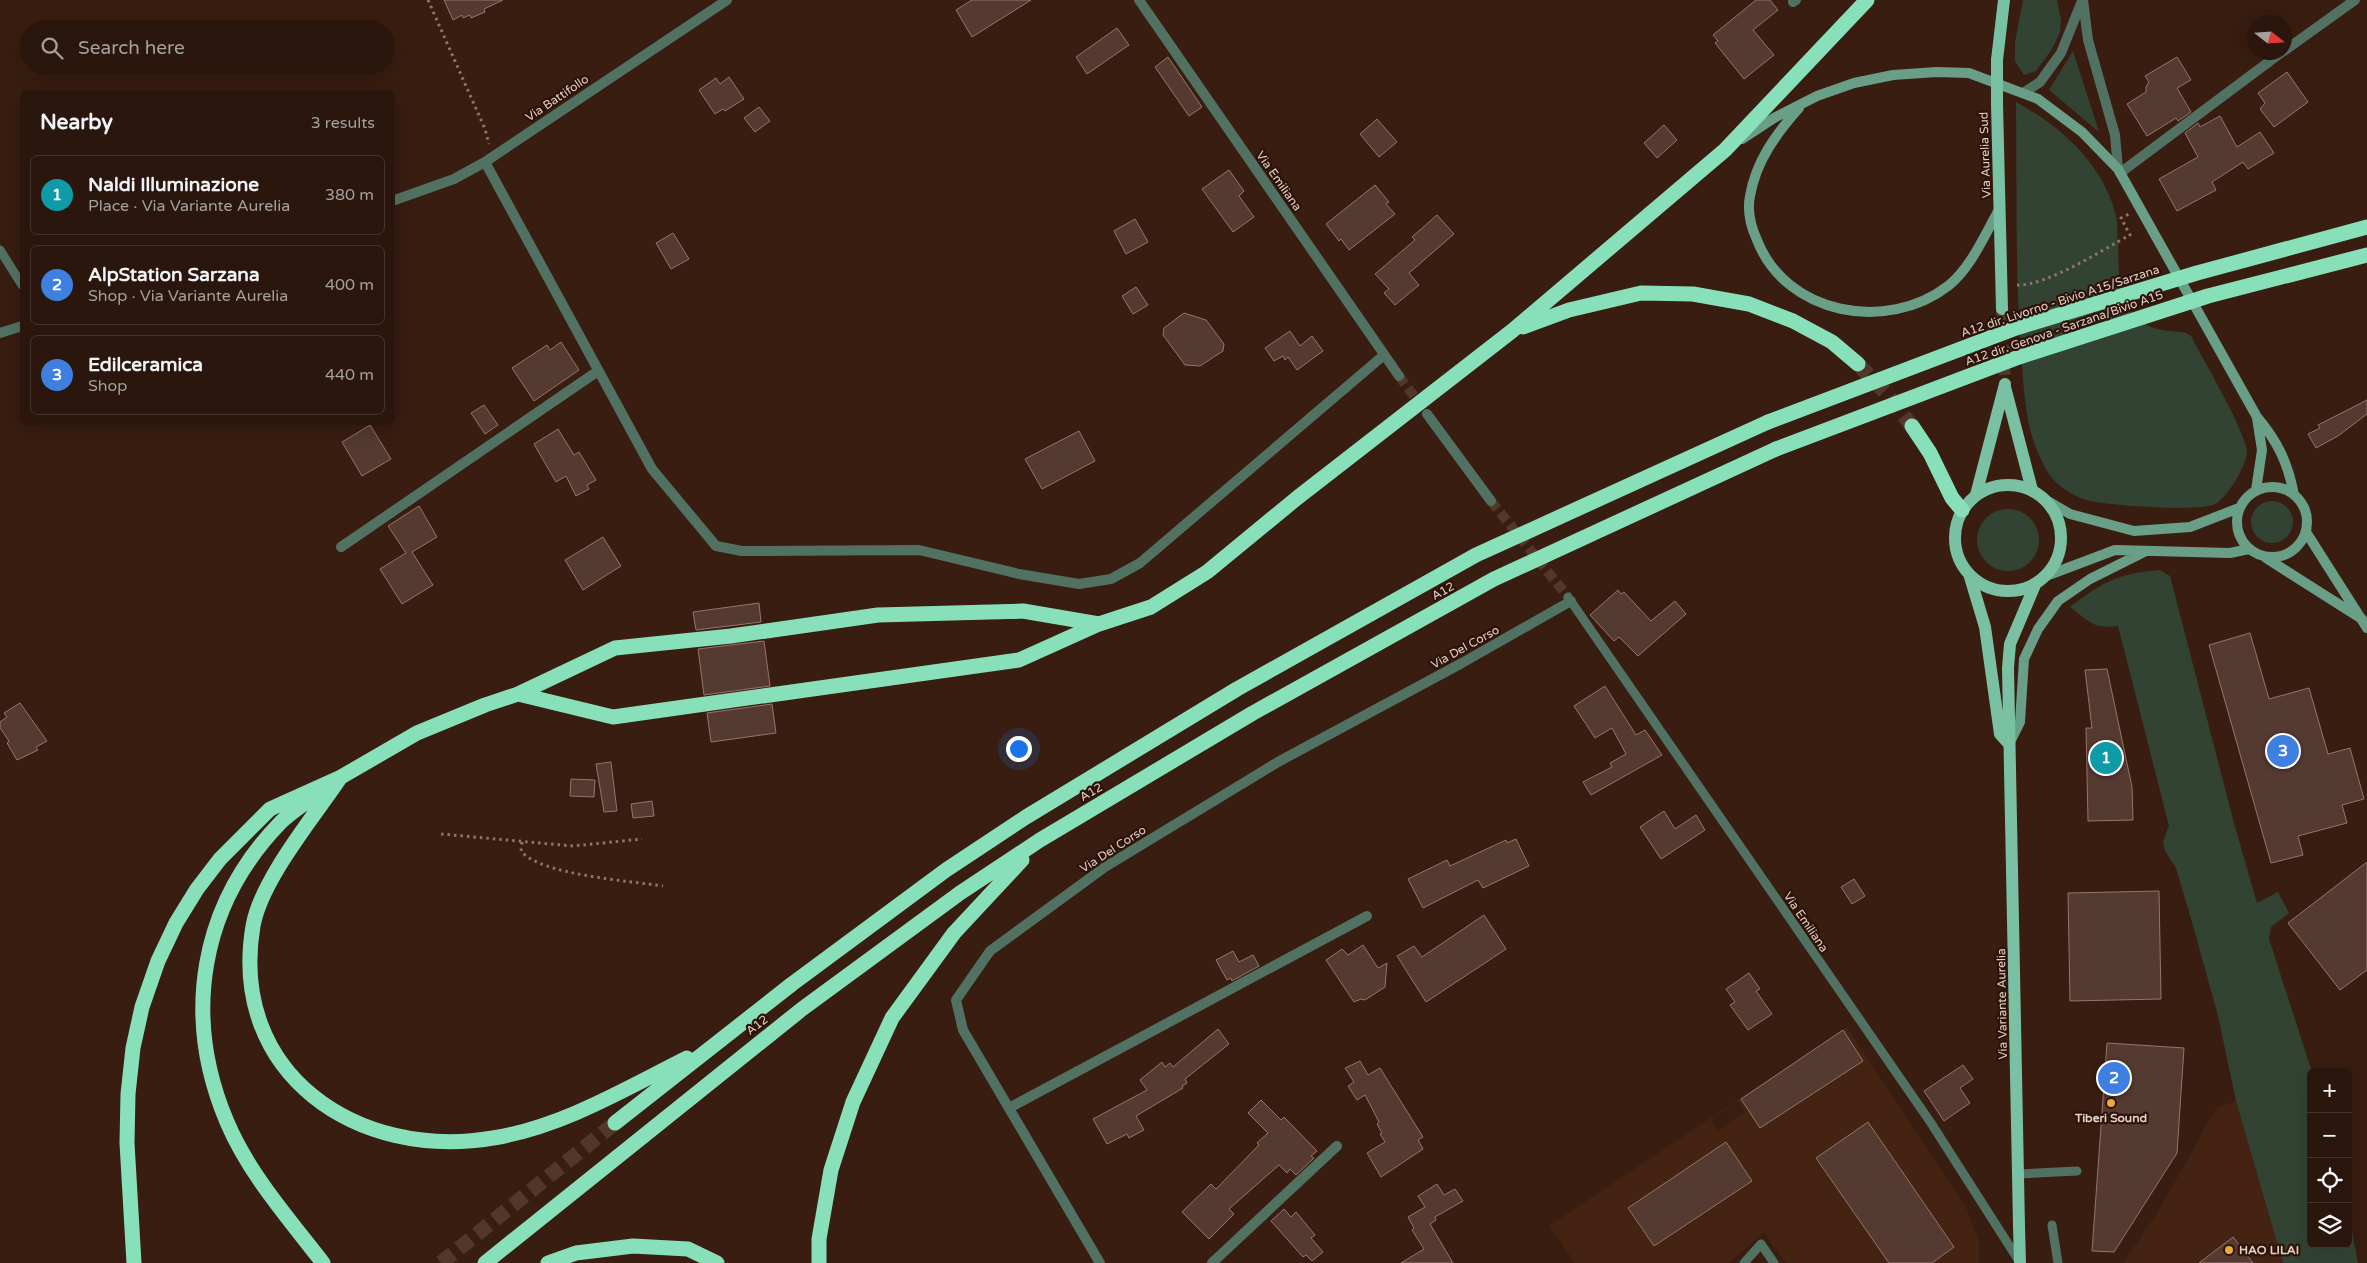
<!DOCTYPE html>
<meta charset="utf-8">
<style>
:root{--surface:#2a160c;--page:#321f15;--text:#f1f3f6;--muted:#a59f9d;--line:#46352d;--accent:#eda83b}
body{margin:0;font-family:"Varela Round",sans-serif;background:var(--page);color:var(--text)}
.controls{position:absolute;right:15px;bottom:15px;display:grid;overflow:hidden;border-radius:8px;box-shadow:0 5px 20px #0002}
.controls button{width:45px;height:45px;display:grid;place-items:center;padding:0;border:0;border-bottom:1px solid var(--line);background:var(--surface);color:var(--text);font:25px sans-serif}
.compass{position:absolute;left:2247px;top:15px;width:45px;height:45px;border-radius:50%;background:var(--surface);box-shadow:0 5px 20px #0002;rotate:107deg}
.you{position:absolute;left:1018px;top:748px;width:18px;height:18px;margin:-12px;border:4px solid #fff;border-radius:50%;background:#1a73e8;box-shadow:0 0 0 8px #1a73e833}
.badge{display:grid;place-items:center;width:32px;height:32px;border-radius:50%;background:var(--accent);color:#fff;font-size:16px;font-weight:700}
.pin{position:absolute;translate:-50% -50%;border:2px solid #fff;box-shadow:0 1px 5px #0006}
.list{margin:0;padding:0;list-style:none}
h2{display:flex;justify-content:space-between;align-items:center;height:65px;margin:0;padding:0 20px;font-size:21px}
h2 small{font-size:16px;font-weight:400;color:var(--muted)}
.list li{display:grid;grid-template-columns:32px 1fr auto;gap:15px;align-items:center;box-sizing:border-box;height:80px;margin:0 10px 10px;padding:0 10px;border:1px solid var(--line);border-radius:8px}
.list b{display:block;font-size:19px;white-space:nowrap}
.list p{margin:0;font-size:16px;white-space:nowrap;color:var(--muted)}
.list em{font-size:16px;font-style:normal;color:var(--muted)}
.icon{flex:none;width:28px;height:28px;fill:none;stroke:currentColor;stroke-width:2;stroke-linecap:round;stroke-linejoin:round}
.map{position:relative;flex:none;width:2367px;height:1263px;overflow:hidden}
.search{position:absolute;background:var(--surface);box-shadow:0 5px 20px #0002;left:20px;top:20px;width:375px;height:55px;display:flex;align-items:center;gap:12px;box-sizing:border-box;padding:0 18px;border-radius:28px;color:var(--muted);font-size:19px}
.panel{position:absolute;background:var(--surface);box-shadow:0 5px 20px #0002;left:20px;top:90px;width:375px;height:335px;border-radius:8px}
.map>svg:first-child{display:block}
</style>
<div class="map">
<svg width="2367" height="1263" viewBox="0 0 2367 1263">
<rect width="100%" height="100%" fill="#381d10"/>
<path fill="#442313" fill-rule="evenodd" d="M1847,1027L1966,1207L1980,1245L1979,1263H1932L1954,1247L1868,1122L1816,1158L1889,1263H1786L1764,1232L1729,1263H1575L1549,1226ZM1738,1101L1745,1112L1718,1130L1711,1120ZM1726,1143L1752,1181L1654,1246L1628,1208Z
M2236,1101L2283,1263H2253L2232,1237L2199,1263H2123L2162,1205L2216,1108Z"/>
<path fill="#324334" d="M2023,0H2057L2061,19L2060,32L2052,49L2036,71L2024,75L2015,61V42Z
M2073,51L2099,132L2049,90Z
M2016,102C2060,126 2101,162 2115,212C2118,221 2117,233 2118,243C2119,273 2116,310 2149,326C2159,331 2175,331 2186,333L2191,336C2202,358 2246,431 2247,452C2247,464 2228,496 2217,503C2203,513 2109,505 2090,501C2083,499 2074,496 2069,492C2053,483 2046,471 2039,455C2024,423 2024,385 2021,351C2015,268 2017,185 2016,102Z
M2251 522a21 21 0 1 1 42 0a21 21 0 1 1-42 0Z
M1977 540a31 31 0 1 1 62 0a31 31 0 1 1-62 0Z
M2160,570L2170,576L2234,823L2257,903L2278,892L2289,913L2271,927L2269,939L2312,1072L2311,1244H2348V1210L2358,1263H2283L2236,1101L2218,1016L2194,929L2176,868L2165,851L2163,841L2169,826L2118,626C2093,629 2090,622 2070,607C2103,582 2118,573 2160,570Z"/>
<path fill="#543a31" stroke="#98756a" d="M444,0H503L484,9L485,12L471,18L470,15L463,18L462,15L453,20Z
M972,0H1031L972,37L956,10Z
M1756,0H1770L1778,10L1753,30L1774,55L1744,79L1715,43L1718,41L1713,35Z
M1117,28L1129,45L1087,74L1076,57Z
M1168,57L1202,107L1189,116L1155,67Z
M2177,57L2191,80L2177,88L2191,112L2178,121L2176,118L2147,136L2127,104L2146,92V87L2149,82L2145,76Z
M2287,72L2308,102L2274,127L2260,109L2265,103L2258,93Z
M729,77L744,99L725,111L723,109L715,114L699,90L716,78L720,84Z
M759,107L770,121L755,132L744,118Z
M2220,116L2237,147L2260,132L2274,153L2248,169L2243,162L2212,182L2216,190L2177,211L2159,179L2198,157L2185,133L2198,123L2200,127Z
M1377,119L1397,142L1379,157L1360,134Z
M1664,125L1677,140L1657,158L1644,143Z
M1229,170L1244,191L1239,196L1254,217L1233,232L1202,189Z
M1375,185L1389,202L1386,204L1395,214L1349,250L1341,239L1339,241L1326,224Z
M1437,215L1454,234L1409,273L1419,285L1395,305L1384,293L1389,289L1375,274L1415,240L1412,237Z
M1135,219L1148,242L1126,254L1114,231Z
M673,233L689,259L671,269L656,243Z
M1136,287L1148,305L1133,314L1122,296Z
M1184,313L1206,320L1224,344L1223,351L1200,366L1185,365L1163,335L1164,328Z
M1290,331L1300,346L1312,336L1323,351L1297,370L1288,357L1285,360L1283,356L1274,361L1265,348Z
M561,342L579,370L534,401L512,368L547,345L550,350Z
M2367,400V414L2338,436L2316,448L2308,434L2320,428L2318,425Z
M484,405L498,425L485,434L471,413Z
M370,425L391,459L362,476L342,442Z
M558,429L574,455L579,452L596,480L587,485L589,489L576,496L566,476L556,482L534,444Z
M1079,431L1095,461L1042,489L1025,459Z
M419,506L437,537L412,552L433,585L402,604L380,569L406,553L388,526Z
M603,537L621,566L583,590L565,560Z
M1618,590L1621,594L1624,592L1651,621L1675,601L1686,614L1638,656L1619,637L1614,641L1590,615Z
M759,603L761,622L696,630L693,612Z
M2250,633L2269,699L2309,688L2328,754L2350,748L2364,799L2342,805L2347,823L2298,836L2303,855L2271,863L2209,645Z
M764,641L770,686L704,695L698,649Z
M2107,669L2132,787L2133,820L2088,821L2086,728H2092L2085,670Z
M1605,686L1636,735L1645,730L1662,755L1591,795L1583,782L1612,767L1610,763L1626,754L1612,728L1595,738L1574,706Z
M20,703L47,741L36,747L38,750L17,760L7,743L9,741L0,728V722L7,717L4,713Z
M772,704L776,733L711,742L707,713Z
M611,762L617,811L604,812L596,764Z
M571,779L595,780L594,797L570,796Z
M652,801L654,816L633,818L631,804Z
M1664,811L1675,829L1696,815L1705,830L1661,859L1640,827Z
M1516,839L1529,866L1483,888L1478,880L1423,908L1408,879L1447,860L1450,866L1506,840L1507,843Z
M2367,862V970L2340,990L2288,923Z
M1854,879L1865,896L1852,904L1841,887Z
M2159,891L2161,999L2070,1001L2068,893Z
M1484,915L1506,949L1426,1002L1397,956L1414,946L1422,957Z
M1363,945L1378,968L1387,963L1385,987L1365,1000L1361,999L1354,1002L1326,960L1342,949L1348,955Z
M1233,951L1239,962L1253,955L1259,966L1232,981L1231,978L1227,980L1216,960Z
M1749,973L1760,989L1756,991L1772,1014L1748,1030L1730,1005L1735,1002L1726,989Z
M1218,1029L1229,1044L1185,1079L1187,1083L1182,1086L1183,1088L1136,1116L1144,1130L1129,1138L1127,1134L1107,1144L1093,1119L1147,1090L1140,1080L1162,1062L1165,1067L1170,1063L1173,1067Z
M1843,1030L1863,1061L1760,1128L1741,1099Z
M2107,1043L2184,1048L2177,1153L2114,1252L2092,1251Z
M1360,1061L1368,1075L1380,1068L1423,1137L1418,1140L1423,1149L1381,1177L1367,1153L1385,1142L1380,1134L1382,1133L1377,1124L1379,1122L1365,1095L1357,1100L1348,1086L1354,1082L1345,1068Z
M1963,1065L1973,1079L1960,1088L1970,1103L1944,1121L1924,1091Z
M1261,1100L1281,1120L1284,1117L1317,1151L1311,1156L1314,1158L1296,1175L1290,1169L1287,1173L1279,1165L1229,1209L1234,1214L1209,1239L1182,1212L1211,1184L1216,1189L1259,1145L1257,1143L1268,1133L1248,1113Z
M1868,1122L1954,1247L1932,1263H1889L1816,1158Z
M1726,1142L1752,1181L1654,1246L1628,1208Z
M1437,1184L1444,1195L1455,1189L1463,1201L1435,1217L1436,1220L1430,1224L1453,1263H1401L1424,1249L1412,1230L1414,1228L1408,1217L1425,1207L1418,1196Z
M1284,1209L1291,1217L1296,1212L1315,1235L1311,1238L1323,1252L1312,1261L1306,1255L1303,1257L1271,1221Z
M2233,1237L2253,1263H2199Z"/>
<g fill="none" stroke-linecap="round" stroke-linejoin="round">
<path stroke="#52382b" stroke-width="10" stroke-dasharray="10 5" stroke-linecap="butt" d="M1399,376L1422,407
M1491,501L1568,597"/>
<path stroke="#52382b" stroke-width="12" stroke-dasharray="12 6" stroke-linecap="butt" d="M2002,309L2005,384"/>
<path stroke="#52382b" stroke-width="15" stroke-dasharray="15 8" stroke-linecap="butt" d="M1858,364L1885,392L1912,426
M441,1263L615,1123"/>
<path stroke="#8d766c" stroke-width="3" stroke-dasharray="2.5 4" stroke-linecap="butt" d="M428,0L485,129L489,144
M2017,285C2047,286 2102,250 2130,235L2121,218L2129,214
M441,834L573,846L642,839
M522,842L521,851C540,875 631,881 663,886"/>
<path stroke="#517263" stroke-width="9" d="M0,250L22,285
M1568,597L1931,1123L2019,1261
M2019,1174L2077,1171
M2052,1225L2058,1263
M1744,1263L1761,1244L1774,1263"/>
<path stroke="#517263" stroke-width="10" d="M1139,0L1399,376
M2083,0L2088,40L2115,135L2118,169
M1793,2L1796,0
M2284,51L2355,0
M2023,93L2040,82L2061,53L2082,1
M485,162L652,469L716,546L742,551L919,550L1019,574L1079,584L1111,579L1140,563L1384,355
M2120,173L2282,52
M392,201L454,179L485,162L727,0
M0,333L22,326
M1427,414L1491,501
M341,547L598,371
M1009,1108L1367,916
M1100,1263L963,1030L956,1000L990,951L1105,867L1278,762L1462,663L1571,601
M1212,1263L1337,1146"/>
<path stroke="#689f86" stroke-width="10" d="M1799,108C1776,134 1756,161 1750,196C1747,211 1751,227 1757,240C1786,315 1887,333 1948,286C1971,268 1985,234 2000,208
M1742,139L1774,118L1817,96L1854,83L1893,75L1937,72L1969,73L2038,99L2082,132L2118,169L2257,417C2278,442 2288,463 2294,495
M2237 522a35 35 0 1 1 70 0a35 35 0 1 1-70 0Z
M2256,490L2262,450L2257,418
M2046,500L2070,514L2134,531L2190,527L2239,508
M2306,532L2367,628
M2266,558L2362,619
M2046,576L2115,550L2230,553L2249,549
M2010,742L2020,722L2024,659L2038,629L2058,601L2090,579L2146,551"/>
<path stroke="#79c1a2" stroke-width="12" d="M1997,60L2004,0
M1997,104L2002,309
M2005,387L2032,490
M1955 538a53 53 0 1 1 106 0a53 53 0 1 1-106 0Z
M1976,495L2005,384
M1970,577L1985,627L2000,734L2009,744
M2019,1226L2008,668L2010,644L2035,585"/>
<path stroke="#88e0ba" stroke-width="15" d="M1523,327L1569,310L1641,293L1693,294L1749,304L1793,321L1832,342L1858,364
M1912,426L1930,453L1952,498L1962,510
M518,694L613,717L1019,660L1099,624L1151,607L1207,572L1297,498L1512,331L1725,150L1867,0
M340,778C313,818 261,880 253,926C228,1074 358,1161 493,1138C562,1127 625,1089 687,1058
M317,794C306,803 292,811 281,822C200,905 182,1016 227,1122C249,1174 289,1219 323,1263
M615,1123L792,984L946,870L1026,817L1237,689L1476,555L1768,422
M134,1263L127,1143L128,1094L133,1048L142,1007L158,961L176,923L197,889L220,859L270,809L341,777L417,733L485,705L518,694L615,648L731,636L878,615L1023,611L1099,624
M485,1263L802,1009L960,893L1040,840L1253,713L1494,579L1776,449
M548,1263L576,1253L633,1246L688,1249L717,1263
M819,1263V1239L831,1170L853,1102L892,1018L954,933L1022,860"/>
<path stroke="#79c1a2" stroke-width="12" d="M1997,60V104
M2019,1226L2020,1263"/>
<path stroke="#88e0ba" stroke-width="15" d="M1768,422L2016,328L2197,273L2367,227
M1776,449L2019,357L2208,296L2367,255"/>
</g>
<g fill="#eda83b" stroke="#2d1307" stroke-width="2">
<circle cx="2111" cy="1103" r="5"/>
<circle cx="2229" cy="1250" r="5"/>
</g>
<g text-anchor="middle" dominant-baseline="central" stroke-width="4.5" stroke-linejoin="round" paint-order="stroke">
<g font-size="12" fill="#e2cfc7" stroke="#2d1307">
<text transform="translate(557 98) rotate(-34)">Via Battifollo</text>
<text transform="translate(1985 155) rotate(-92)">Via Aurelia Sud</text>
<text transform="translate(1279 181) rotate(55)">Via Emiliana</text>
<text transform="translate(2060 301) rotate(-18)">A12 dir. Livorno - Bivio A15/Sarzana</text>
<text transform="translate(2064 328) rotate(-19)">A12 dir. Genova - Sarzana/Bivio A15</text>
<text transform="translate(1443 591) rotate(-29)">A12</text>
<text transform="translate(1465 647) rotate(-29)">Via Del Corso</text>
<text transform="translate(1091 792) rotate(-31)">A12</text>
<text transform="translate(1113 849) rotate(-33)">Via Del Corso</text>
<text transform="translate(1806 922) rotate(56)">Via Emiliana</text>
<text transform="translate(2002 1004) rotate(-91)">Via Variante Aurelia</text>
<text transform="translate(757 1025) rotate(-38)">A12</text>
</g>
<g font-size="12" font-weight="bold" fill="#e2cfc7" stroke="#2d1307">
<text x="2111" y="1118">Tiberi Sound</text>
<text x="2239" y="1250" text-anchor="start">HAO LILAI</text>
</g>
</g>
</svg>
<div class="controls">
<button>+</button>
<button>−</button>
<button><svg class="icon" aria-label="locate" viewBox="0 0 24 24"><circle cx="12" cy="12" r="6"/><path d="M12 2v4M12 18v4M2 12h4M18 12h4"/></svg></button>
<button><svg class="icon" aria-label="layers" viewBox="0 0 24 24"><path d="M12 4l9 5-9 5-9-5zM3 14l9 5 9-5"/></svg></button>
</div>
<svg class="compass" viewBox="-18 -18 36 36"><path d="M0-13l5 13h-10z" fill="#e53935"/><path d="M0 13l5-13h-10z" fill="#a59f9d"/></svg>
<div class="you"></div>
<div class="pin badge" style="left:2106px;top:758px;background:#0f9aa8">1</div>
<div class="pin badge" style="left:2114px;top:1078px;background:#3f7fe0">2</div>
<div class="pin badge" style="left:2283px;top:751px;background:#3f7fe0">3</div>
<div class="search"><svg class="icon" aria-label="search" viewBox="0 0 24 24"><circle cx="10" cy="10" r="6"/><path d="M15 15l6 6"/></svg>Search here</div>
<section class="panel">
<h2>Nearby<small>3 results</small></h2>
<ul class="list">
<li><span class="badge" style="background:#0f9aa8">1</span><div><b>Naldi Illuminazione</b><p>Place · Via Variante Aurelia</p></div><em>380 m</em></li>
<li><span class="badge" style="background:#3f7fe0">2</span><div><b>AlpStation Sarzana</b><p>Shop · Via Variante Aurelia</p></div><em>400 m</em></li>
<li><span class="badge" style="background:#3f7fe0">3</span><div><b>Edilceramica</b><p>Shop</p></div><em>440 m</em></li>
</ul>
</section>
</div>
